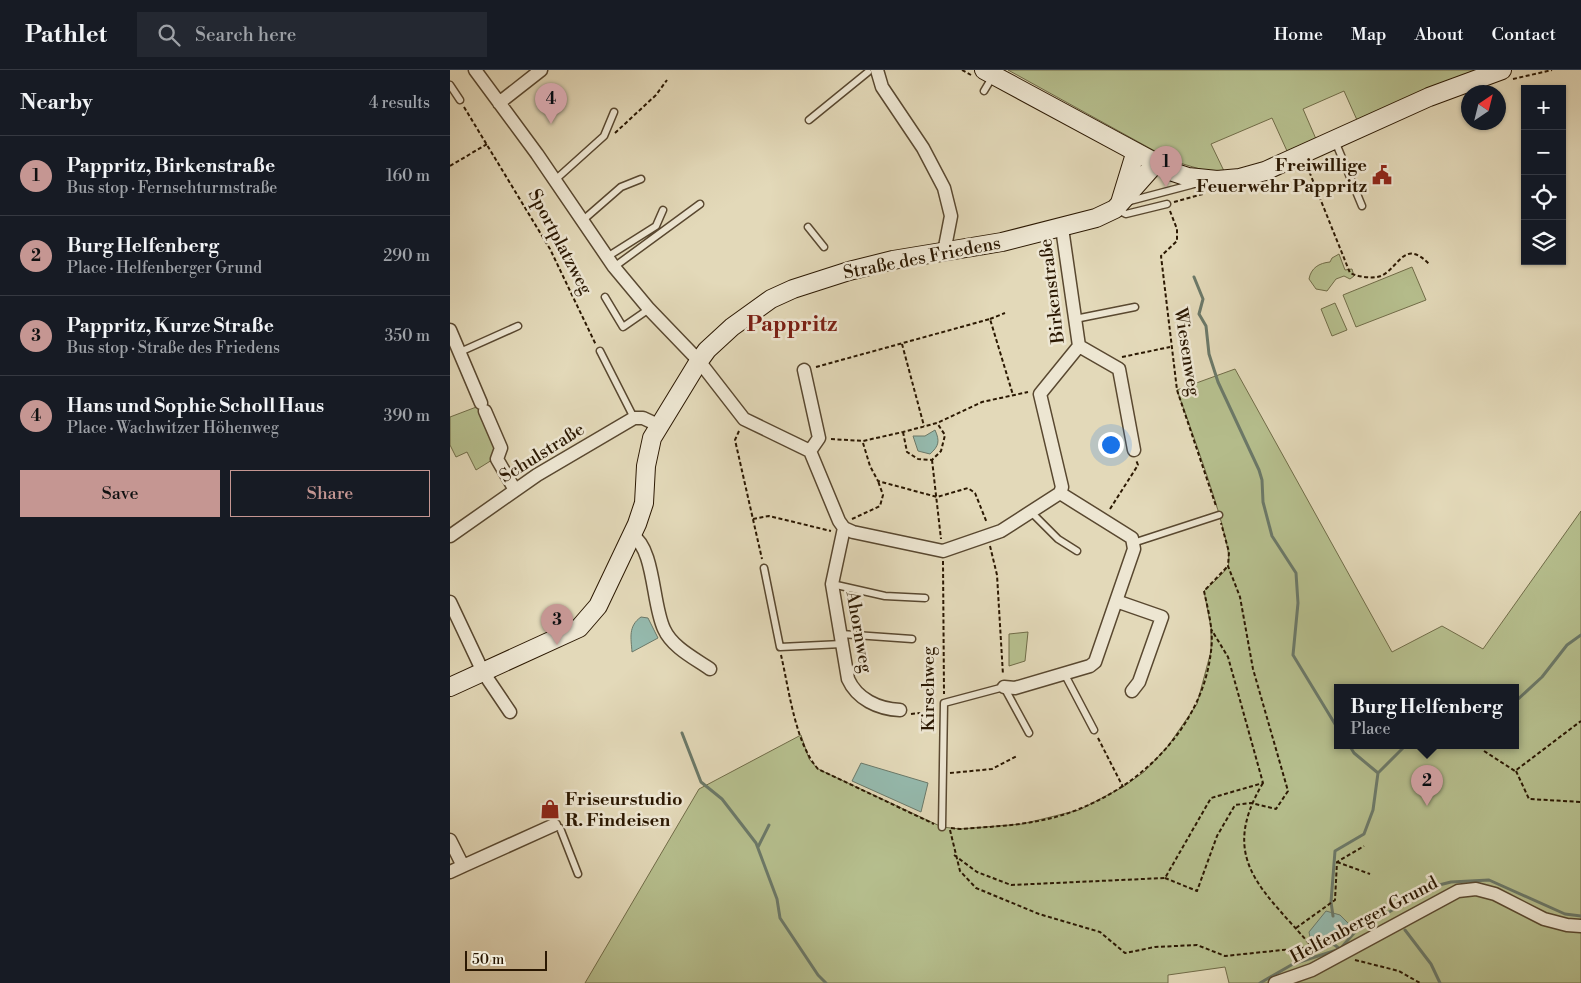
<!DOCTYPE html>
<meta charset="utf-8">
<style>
:root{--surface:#171b24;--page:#242831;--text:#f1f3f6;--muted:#9ea1a6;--line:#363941;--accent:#c59692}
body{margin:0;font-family:"Libre Bodoni",serif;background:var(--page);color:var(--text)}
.controls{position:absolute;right:15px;top:15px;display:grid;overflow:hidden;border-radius:0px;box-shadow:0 1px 4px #0004}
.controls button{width:45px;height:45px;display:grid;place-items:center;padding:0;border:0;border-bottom:1px solid var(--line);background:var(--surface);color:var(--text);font:25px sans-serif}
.compass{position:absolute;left:1011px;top:15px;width:45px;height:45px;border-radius:50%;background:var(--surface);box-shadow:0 1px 4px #0004;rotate:35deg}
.scale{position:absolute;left:15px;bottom:12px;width:82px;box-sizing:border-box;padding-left:5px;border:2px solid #2b1802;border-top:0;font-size:14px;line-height:18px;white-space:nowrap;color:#2b1802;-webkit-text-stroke:4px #ede6d2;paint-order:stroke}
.you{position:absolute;left:660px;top:374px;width:18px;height:18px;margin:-12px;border:4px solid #fff;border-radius:50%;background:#1a73e8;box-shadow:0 0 0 8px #1a73e833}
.badge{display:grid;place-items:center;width:32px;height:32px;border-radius:50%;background:var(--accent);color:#111;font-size:16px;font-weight:700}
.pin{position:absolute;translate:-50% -41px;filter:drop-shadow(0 1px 2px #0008)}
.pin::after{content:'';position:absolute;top:26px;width:18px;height:15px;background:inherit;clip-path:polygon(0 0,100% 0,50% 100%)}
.popup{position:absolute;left:884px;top:614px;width:185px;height:65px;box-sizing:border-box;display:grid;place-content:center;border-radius:0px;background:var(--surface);filter:drop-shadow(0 1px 4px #0005);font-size:16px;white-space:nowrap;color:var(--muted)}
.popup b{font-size:19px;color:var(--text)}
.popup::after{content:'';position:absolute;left:50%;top:100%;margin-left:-10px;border:10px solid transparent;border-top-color:var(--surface)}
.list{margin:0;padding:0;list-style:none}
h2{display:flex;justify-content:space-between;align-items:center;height:65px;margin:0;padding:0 20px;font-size:21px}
h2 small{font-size:16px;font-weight:400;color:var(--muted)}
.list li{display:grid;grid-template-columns:32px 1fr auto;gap:15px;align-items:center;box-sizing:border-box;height:80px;padding:0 20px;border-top:1px solid var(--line)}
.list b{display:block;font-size:19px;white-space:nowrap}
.list p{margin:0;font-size:16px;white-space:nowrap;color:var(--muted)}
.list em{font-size:16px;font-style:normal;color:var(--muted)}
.actions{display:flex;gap:10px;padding:15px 20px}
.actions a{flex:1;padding:11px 0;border:1px solid var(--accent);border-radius:0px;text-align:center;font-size:18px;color:var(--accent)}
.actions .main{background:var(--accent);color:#111}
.icon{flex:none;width:28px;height:28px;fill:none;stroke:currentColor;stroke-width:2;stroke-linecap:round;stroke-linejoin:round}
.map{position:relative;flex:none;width:1131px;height:913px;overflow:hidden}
header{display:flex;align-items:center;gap:30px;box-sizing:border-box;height:70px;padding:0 25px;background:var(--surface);border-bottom:1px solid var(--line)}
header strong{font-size:24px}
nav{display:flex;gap:28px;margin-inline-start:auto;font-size:18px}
.search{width:350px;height:45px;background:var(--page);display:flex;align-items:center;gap:12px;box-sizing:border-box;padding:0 18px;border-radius:0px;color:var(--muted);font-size:19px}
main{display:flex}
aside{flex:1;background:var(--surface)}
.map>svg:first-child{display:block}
</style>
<header>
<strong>Pathlet</strong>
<div class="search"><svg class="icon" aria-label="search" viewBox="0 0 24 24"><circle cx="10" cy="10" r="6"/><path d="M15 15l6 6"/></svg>Search here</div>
<nav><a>Home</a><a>Map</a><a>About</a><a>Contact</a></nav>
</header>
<main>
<aside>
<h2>Nearby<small>4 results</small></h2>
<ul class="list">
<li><span class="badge">1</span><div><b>Pappritz, Birkenstraße</b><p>Bus stop · Fernsehturmstraße</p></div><em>160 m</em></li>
<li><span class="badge">2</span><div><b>Burg Helfenberg</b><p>Place · Helfenberger Grund</p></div><em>290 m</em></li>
<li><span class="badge">3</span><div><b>Pappritz, Kurze Straße</b><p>Bus stop · Straße des Friedens</p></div><em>350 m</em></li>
<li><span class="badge">4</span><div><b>Hans und Sophie Scholl Haus</b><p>Place · Wachwitzer Höhenweg</p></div><em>390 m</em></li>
</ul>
<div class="actions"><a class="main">Save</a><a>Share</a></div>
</aside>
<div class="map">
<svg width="1131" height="913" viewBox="0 0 1131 913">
<rect width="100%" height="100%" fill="#e3d9b9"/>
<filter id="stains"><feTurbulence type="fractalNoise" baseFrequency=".004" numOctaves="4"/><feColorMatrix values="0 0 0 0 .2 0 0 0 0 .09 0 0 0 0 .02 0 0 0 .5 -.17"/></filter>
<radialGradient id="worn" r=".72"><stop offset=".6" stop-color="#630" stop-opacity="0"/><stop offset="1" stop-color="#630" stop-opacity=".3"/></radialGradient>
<path fill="#b6bf8e" stroke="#706c48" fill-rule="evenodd" d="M558,0H1033L997,11L907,50L894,21L853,39L866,69L837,81L822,48L761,74L774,101L760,102L723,91Z
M889,184L895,200L902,199L904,206L900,209L894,206L886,209L877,221L866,219L859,209C861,198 869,193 880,192L882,188Z
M962,197L976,230L906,257L893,225Z
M885,233L897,260L882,266L871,239Z
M785,299L942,582L992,556L1033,579L1131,441V913H779L775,897L718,905V913H135L249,719L351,665L359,689L368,699L492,757L510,759L572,754L629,740L673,717L694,702L718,676L747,634L761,581V558L754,521C761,514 773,505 778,496C786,479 736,346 727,320ZM888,617H1066V675H888Z
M29,336L45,374L42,390L26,400L17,382L6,387L0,375V347Z
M578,562L575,591L559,596V564Z"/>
<path fill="#95baae" stroke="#6b7969" d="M485,360C490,371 489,376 480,384L468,381L463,366H475Z
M191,547L198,548L208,568L182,582C181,568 178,556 191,547Z
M411,693L478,713L471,742L402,711Z
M876,841L890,845L900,855L895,865L882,873L860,867L859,862Z"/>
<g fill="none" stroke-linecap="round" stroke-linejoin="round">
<path stroke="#6b7969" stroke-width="3" d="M744,207L753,229L749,244L756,256L759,284L768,312L809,400L812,410L813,432L822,466L846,503L848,533L843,585L888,659
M1066,631L1092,607L1117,575L1131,565
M232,663L251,712L272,729L306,773L327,829L330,848L368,905L376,913
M899,675L904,683L928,703
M308,777L319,755
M883,846L881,832L885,781L914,764L923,740L928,703L956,675
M955,860L981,894L990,913
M882,869V873L890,879
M810,913L843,894L890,879L913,853L934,845L981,817L1001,812L1039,810L1115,844L1131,846"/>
<defs>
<path id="lane" d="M0,15L10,30
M534,21L543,6
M359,50L418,2
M885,71L912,136
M104,111L154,66L164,42
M676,132L748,113
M666,139L676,144L717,134
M132,151L171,117L191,109
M358,157L374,177
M157,187L206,156L213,140
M164,197L250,134
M155,227L173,257L199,239
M625,249L685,237
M150,281L184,348
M10,282L68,256
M581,442L608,469L627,481
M683,473L769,445
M314,498L330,577L392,574
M382,514L435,526L475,528
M391,564L462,569
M614,603L644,660
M104,755L110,758L128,804
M492,757L494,633L554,617L579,663"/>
<path id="street" d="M25,0L87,84L164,197L199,239L249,291L294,349L360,381L389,451L394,458L403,462L493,481L551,461L610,423L612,417L590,324L629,276L612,158
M427,0L432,17L473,78L494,118L501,146L494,182
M49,33L91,0
M0,260L31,333
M629,276L669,299L684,380
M354,300L369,368L360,381
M35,341L51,378L47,389L65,420
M394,458L382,514L398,609C407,629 428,639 450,640
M182,465C205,479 202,534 214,559C222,577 244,588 260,599
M0,466L87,405L184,348H193L208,355
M666,531L712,547L689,612L682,621
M0,532L33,602L60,642
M554,617L565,618L640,596L645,592L684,479L682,468L610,423
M0,770L13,796L0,802
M13,796L104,755
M825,913L862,900L1008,821L1026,819L1045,824L1094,849L1117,855L1131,856"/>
<path id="secondary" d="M534,0L723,102L738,107L767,110L790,108L815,101L979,27L1052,0
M670,133L685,84
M0,617L129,558L148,536L187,454L194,433L196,396L202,368L249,291L257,280L282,257L321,229L343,219L399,201L443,190L552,172L646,148L665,139L705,94"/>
</defs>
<use href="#lane" stroke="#594830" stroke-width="9"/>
<use href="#street" stroke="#594830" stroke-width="15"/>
<use href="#secondary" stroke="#2b1802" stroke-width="20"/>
<path stroke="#2b1802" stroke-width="2" stroke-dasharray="4 2.5" stroke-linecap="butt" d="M512,0L521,5
M1063,9L1102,0
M14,37L100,179L146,275
M165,63L206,25L217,10
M0,96L37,74
M857,96L900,203C909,207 922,209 931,206C949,198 954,168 979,194
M724,132L753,124
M720,141L727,159V171L711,186L727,320L766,436
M540,249L555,243
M452,274L474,356
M672,287L720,277
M366,297L540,249L563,325
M289,361L285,370L312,489
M453,362L457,382L468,389L482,390L491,381L495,365L487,353
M381,369L413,371L453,362L487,353L532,332L578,322
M413,373L420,396L428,411L487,427L518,418L525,423L537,453
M482,390L491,469
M660,439L688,395L686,390
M303,449L319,446L381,461
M402,449L430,436L433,425L428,411
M540,476L547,505L553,605
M493,491L494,624
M331,585C339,619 345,673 368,699L484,754
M461,644L480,642L485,639
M648,668L673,717
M1034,681L1065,701L1131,651
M1066,701L1079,729L1131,732
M500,703L542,699L567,686
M813,713C767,790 814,820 862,877
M501,758L510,759C550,756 591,755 629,739C695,713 753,654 761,581C764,561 758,540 754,521L778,496
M500,760L510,801L526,818L589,844L650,862L675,883L705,877L747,875L775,886L862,877L875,879
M504,785L527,802L561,815L715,808L761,728L813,713L778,587L761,559
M887,792L920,804
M715,808L747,821L767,766L785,735L801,733L826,739L838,721L803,599L790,527L778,496L779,482L771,453
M846,858L885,830L887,792L914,776
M905,890L949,901L970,913"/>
<use href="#lane" stroke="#ede6d2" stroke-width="6"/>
<use href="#street" stroke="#ede6d2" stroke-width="12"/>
<use href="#secondary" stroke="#ede6d2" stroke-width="18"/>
</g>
<defs>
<symbol id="civic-bare" viewBox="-9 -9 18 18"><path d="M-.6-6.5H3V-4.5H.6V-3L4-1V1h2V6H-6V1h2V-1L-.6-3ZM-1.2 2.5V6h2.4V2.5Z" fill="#8f2418" stroke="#ede6d2" stroke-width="2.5" paint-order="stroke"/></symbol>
<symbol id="shop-bare" viewBox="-9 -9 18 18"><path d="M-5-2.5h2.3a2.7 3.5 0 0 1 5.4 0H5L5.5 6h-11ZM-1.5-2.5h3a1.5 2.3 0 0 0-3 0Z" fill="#8f2418" stroke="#ede6d2" stroke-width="2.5" paint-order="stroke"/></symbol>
</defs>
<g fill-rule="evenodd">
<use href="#civic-bare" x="918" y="91" width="28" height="28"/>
<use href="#shop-bare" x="86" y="725" width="28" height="28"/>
</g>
<g text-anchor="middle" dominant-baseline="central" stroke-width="5" stroke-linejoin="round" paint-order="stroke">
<g font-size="18" font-weight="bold" fill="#2b1802" stroke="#ede6d2" text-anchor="end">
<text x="917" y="95">Freiwillige<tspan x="917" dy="21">Feuerwehr Pappritz</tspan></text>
<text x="115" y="729" text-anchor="start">Friseurstudio<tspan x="115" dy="21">R. Findeisen</tspan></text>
</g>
<g font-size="18" fill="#2b1802" stroke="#ede6d2">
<text transform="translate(110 172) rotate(62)">Sportplatzweg</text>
<text transform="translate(472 188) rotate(-11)">Straße des Friedens</text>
<text transform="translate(602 221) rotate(-97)">Birkenstraße</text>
<text transform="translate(737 282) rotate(81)">Wiesenweg</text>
<text transform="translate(92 383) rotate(-32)">Schulstraße</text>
<text transform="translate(409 562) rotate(80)">Ahornweg</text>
<text transform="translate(478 619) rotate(-90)">Kirschweg</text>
<text transform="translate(914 850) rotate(-28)">Helfenberger Grund</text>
</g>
<g font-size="22" font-weight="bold" fill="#7a1f14" stroke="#ede6d2">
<text x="342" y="254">Pappritz</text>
</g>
</g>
<rect width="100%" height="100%" filter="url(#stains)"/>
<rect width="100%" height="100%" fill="url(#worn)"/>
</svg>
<div class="controls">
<button>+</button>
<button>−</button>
<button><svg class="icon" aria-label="locate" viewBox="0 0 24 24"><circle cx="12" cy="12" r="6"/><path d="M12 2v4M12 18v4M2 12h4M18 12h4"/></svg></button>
<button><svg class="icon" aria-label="layers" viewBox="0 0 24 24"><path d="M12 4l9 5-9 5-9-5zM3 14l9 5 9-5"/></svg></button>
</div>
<svg class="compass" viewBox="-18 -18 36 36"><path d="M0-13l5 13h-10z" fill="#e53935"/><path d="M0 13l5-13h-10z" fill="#9ea1a6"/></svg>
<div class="scale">50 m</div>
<div class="you"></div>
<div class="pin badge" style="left:716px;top:117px">1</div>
<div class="pin badge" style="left:977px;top:736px">2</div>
<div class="popup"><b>Burg Helfenberg</b>Place</div>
<div class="pin badge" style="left:107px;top:575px">3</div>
<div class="pin badge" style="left:101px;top:54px">4</div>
</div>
</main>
